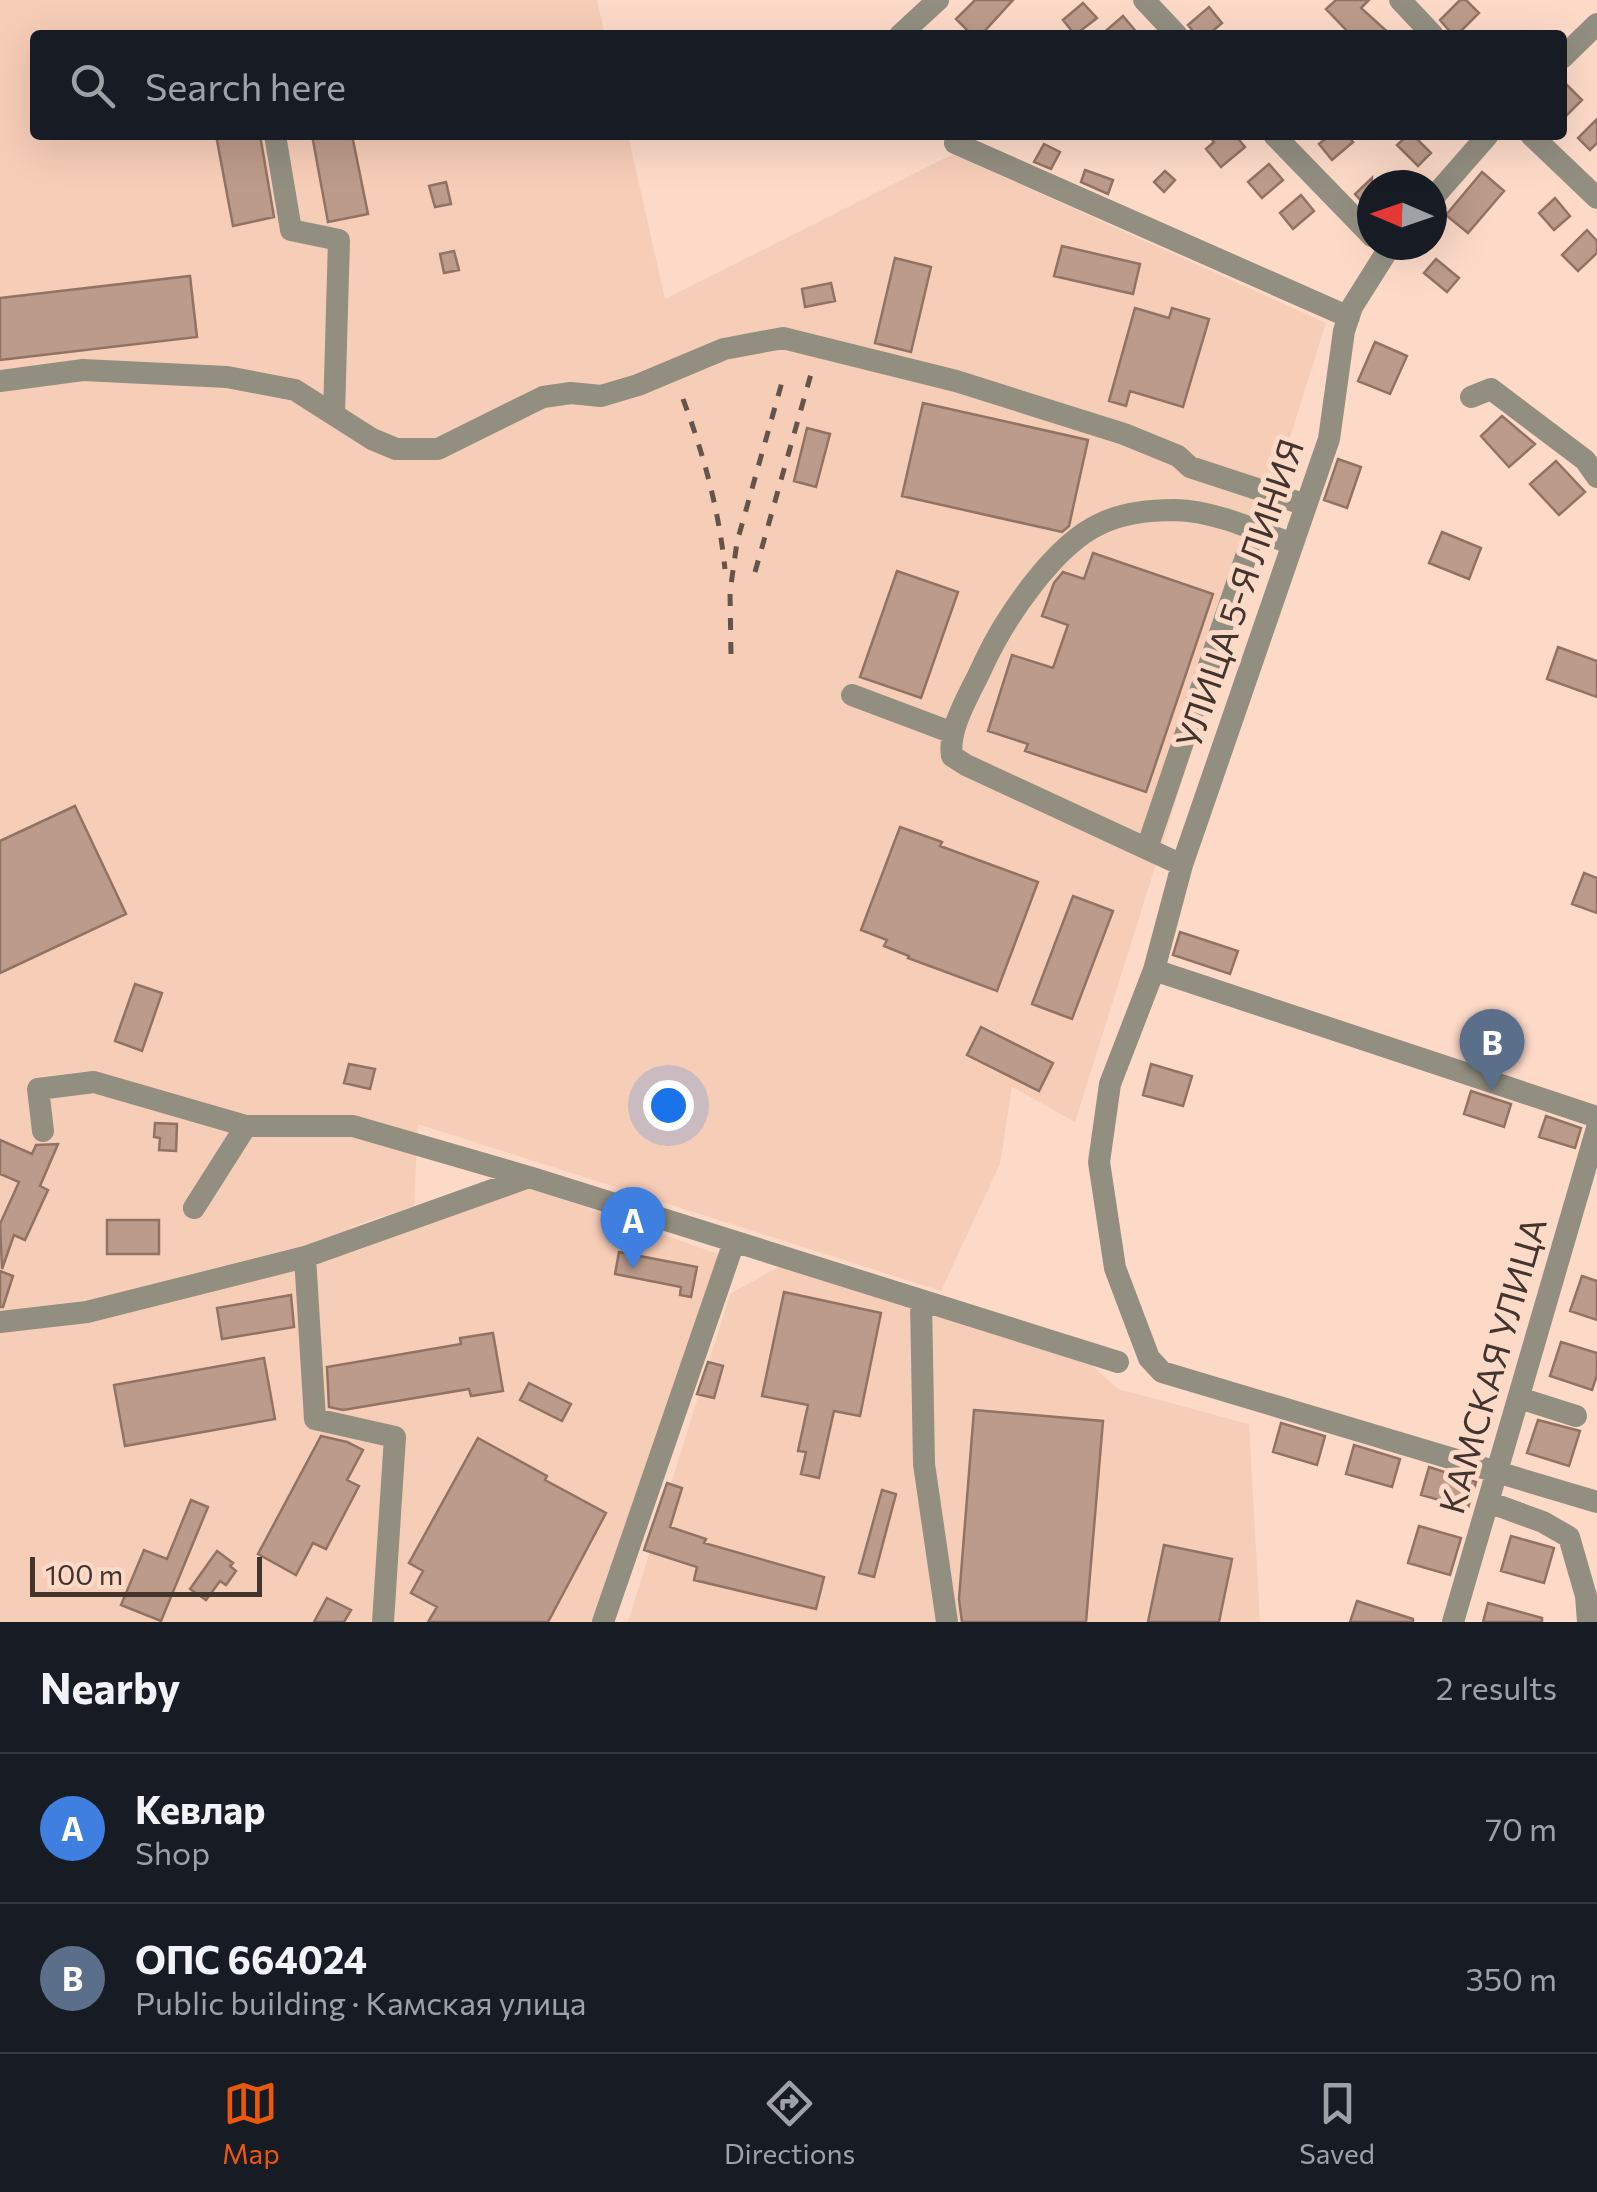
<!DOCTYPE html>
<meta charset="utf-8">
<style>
:root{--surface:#171b24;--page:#20242c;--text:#f1f3f6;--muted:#9ea1a6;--line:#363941;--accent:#ea580c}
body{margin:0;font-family:Commissioner,sans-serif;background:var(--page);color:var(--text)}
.compass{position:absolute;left:1357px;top:170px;width:90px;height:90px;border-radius:50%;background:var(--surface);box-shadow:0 10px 40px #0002;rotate:272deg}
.scale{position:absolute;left:30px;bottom:25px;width:232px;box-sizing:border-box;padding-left:10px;border:5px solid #43352e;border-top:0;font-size:28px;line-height:35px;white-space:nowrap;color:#43352e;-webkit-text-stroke:8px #fddac8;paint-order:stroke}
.you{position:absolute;left:668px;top:1105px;width:35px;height:35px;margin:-25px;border:8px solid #fff;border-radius:50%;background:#1a73e8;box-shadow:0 0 0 15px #1a73e833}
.badge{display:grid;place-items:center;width:65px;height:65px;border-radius:50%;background:var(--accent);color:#fff;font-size:32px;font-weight:700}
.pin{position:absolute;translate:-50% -82px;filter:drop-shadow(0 2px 5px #0008)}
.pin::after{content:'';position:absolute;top:52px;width:35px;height:30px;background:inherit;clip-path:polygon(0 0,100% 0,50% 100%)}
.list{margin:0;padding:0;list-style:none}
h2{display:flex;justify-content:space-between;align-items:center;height:130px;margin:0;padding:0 40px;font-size:42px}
h2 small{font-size:32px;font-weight:400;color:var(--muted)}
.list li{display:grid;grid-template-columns:65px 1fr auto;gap:30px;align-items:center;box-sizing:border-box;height:150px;padding:0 40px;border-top:2px solid var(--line)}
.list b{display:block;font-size:38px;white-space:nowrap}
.list p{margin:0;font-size:32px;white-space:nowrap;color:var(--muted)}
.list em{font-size:32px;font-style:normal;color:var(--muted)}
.icon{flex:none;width:55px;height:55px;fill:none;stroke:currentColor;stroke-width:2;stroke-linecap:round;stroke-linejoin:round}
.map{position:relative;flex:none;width:1597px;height:1622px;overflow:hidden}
.search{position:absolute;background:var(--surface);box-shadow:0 10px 40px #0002;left:30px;right:30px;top:30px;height:110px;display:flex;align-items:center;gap:25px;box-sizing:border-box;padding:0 35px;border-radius:10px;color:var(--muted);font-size:38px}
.sheet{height:430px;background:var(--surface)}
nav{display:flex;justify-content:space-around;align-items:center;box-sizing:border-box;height:140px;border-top:2px solid var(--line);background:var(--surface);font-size:28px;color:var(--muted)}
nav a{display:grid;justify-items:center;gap:5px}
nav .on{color:var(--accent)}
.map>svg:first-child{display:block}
</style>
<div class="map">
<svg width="1597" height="1622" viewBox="0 0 1597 1622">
<rect width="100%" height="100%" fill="#fddac8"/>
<path fill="#f6cdb7" d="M0,0H597L605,35H35V135H628L665,299L953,154L1326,323L1075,1122L1012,1087L1000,1164L941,1291L418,1124L414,1206L350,1227L356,1251L520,1184L721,1255L594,1622H0Z
M784,1264L1085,1359L1118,1389L1249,1424L1260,1622H628L730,1294Z"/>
<path fill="#bc9b8b" stroke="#927363" stroke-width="2.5" d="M975,0H1013L981,35H972L956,19Z
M1336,0H1369L1361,8L1391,35H1351L1326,9Z
M1460,0H1466L1479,13L1457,35H1453L1440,20Z
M1083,3L1097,18L1075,35L1063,20Z
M1209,7L1222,23L1208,35H1196L1188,25Z
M1123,16L1139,35H1101Z
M1562,80L1582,100L1562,120Z
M1597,119V143L1590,150L1578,138Z
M216,135H260L274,217L233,226Z
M312,135H352L368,214L328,222Z
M1208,135H1235L1245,147L1221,167L1206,149L1214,142Z
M1330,135H1347L1353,142L1332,160L1319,144Z
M1408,135H1413L1431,153L1418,166L1397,145Z
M1044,144L1060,152L1051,169L1034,162Z
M1269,164L1283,180L1262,198L1248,182Z
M1085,170L1113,180L1108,194L1081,182Z
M1165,171L1175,180L1164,192L1154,182Z
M1482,172L1504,191L1468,233L1446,215Z
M1372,178V213L1355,194Z
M446,182L451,204L435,207L429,186Z
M1301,195L1314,211L1293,229L1280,213Z
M1555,198L1570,216L1554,230L1539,213Z
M1587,230L1597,241V253L1578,271L1562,255Z
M1062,246L1140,264L1133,294L1054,276Z
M454,251L459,270L444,273L440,254Z
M895,258L931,267L911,352L875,343Z
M1436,259L1459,278L1447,292L1424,273Z
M190,276L197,337L0,360V298Z
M831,283L835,301L805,307L802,289Z
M1135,308L1169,318L1172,308L1209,319L1183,407L1130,391L1126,406L1109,401Z
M1375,342L1407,356L1390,394L1358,381Z
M923,403L1088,440L1069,526L1062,532L902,496Z
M1502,416L1535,444L1509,467L1481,436Z
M807,428L830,434L816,487L794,481Z
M1338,459L1361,467L1347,508L1324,500Z
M1556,461L1585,492L1559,515L1530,484Z
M1442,532L1481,548L1469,579L1429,563Z
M1093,553L1213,594L1146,792L1025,751L1028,744L988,731L1012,655L1053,668L1068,625L1042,616L1054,583L1063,572L1084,579Z
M897,571L958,592L921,698L860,677Z
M1558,647L1597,661V697L1547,679Z
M75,806L126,914L0,973V841Z
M900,827L942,842L940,846L1038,882L997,991L908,958L909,956L884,946L887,940L861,930Z
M1584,873L1597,878V913L1572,904Z
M1073,896L1113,911L1072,1019L1032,1004Z
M1180,932L1238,951L1230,974L1173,955Z
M135,984L162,993L142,1051L115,1041Z
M981,1027L1053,1063L1039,1091L967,1055Z
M349,1064L375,1069L370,1089L344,1083Z
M1151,1064L1192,1076L1183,1106L1143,1095Z
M1471,1091L1511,1104L1504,1127L1464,1114Z
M1546,1116L1581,1128L1575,1148L1539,1137Z
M155,1123L177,1124L176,1151L159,1150L160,1138L154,1137Z
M0,1140L32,1154L36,1145L58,1144L40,1186L48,1190L25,1240L14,1235L2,1269L0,1224L19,1182L0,1174Z
M107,1220H159V1254H107Z
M619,1252L697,1267L691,1297L680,1295L681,1287L615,1274Z
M0,1271L13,1276L3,1307H0Z
M1582,1276L1597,1281V1320L1570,1311Z
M784,1292L881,1313L860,1416L834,1411L819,1478L801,1474L806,1452L798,1451L808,1405L762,1396Z
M291,1295L294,1327L222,1339L217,1308Z
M493,1333L503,1391L471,1396L469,1389L343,1410L329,1407L327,1367L461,1344L460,1338Z
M1561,1342L1597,1353V1375L1592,1390L1550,1376Z
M264,1358L275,1419L125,1446L114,1385Z
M708,1362L723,1366L714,1398L697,1394Z
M529,1383L571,1404L562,1421L520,1400Z
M974,1410L1103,1421L1086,1622H962L959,1599Z
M1538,1420L1580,1431L1569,1466L1527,1453Z
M1281,1423L1325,1436L1317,1465L1273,1452Z
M321,1436L347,1442L363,1450L347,1480L359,1486L326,1549L313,1543L296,1575L258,1554Z
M478,1438L547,1476L545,1480L606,1513L548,1622H428L437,1607L411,1593L423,1571L409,1563Z
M1354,1445L1400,1459L1392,1487L1346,1474Z
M1429,1467L1476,1482L1468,1508L1421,1495Z
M667,1483L682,1488L670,1527L706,1539L704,1543L824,1577L816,1609L694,1580L697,1567L644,1550Z
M882,1490L896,1494L874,1577L859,1573Z
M191,1500L208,1507L161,1621L121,1605L144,1550L167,1559Z
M1419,1526L1461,1538L1450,1575L1408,1563Z
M1511,1536L1554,1548L1544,1583L1501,1571Z
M1164,1545L1232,1559L1219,1622H1148Z
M217,1551L233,1563L230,1566L236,1571L226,1585L220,1581L206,1600L190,1589Z
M327,1598L351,1610L344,1622H314Z
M1357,1601L1413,1619V1622H1350Z
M1488,1603L1542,1618V1622H1483Z"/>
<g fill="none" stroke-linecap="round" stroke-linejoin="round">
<path stroke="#928e80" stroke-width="22" d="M1144,0L1177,35
M1400,0L1433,35
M900,35L938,0
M1562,58L1597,24
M275,135L291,230L339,240L334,414
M1274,135L1372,236
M1531,135L1597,198
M955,143L1349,317
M1432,199L1488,135
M1391,245L1352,307L1344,331L1329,439L1182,865L1154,970L1110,1084L1099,1162L1115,1268L1149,1358L1162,1372L1597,1502
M0,381L83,370L227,377L295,390L372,439L396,449H438L543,397L571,393L601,396L638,385L724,349L783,338L956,381L1124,434L1178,456L1190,467L1306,505
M1471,397L1491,389L1585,460L1597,477
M852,695L953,733
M1147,848L1255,530
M1182,865L966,765L952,756C947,727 973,689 984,663C1005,618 1054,545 1100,524C1122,513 1150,510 1175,510C1215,511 1255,530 1292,544
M1154,970L1597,1117
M43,1131L38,1089L94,1082L246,1126
M194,1208L246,1126H353L529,1177
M305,1257L315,1419L395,1437L383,1622
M921,1301L924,1464L947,1622
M0,1322L87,1312L305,1257L529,1177L1118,1362
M1519,1398L1576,1416
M1488,1502L1543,1522L1569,1537L1586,1596L1588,1622
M603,1622L734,1242
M1453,1622L1597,1128"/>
<path stroke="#66544b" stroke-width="5" stroke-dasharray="12 12" stroke-linecap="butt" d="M683,399C704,455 719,511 725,569
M755,572L811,374
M731,654L730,592L737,542L784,375"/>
</g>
<g text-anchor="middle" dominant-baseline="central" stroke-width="10" stroke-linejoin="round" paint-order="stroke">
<g font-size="35" fill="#43352e" stroke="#fddac8">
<text transform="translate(1238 593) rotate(-71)">УЛИЦА 5-Я ЛИНИЯ</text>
<text transform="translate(1491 1365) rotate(-74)">КАМСКАЯ УЛИЦА</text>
</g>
</g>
</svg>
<svg class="compass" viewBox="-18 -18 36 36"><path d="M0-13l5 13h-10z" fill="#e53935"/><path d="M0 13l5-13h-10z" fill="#9ea1a6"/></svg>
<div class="scale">100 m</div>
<div class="you"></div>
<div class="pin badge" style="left:633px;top:1269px;background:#3f7fe0">A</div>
<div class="pin badge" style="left:1492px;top:1091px;background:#5c6f8a">B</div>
<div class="search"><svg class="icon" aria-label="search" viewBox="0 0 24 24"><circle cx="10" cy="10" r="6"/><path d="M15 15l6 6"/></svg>Search here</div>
</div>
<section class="sheet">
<h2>Nearby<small>2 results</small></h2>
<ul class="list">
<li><span class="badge" style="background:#3f7fe0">A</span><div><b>Кевлар</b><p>Shop</p></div><em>70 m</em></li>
<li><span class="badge" style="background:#5c6f8a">B</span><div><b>ОПС 664024</b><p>Public building · Камская улица</p></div><em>350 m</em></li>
</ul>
</section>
<nav>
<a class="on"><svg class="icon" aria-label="map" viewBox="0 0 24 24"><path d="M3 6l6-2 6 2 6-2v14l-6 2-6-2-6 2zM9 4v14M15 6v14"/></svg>Map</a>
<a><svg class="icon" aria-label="directions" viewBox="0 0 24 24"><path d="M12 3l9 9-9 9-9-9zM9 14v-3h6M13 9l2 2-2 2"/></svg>Directions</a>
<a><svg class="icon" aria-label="saved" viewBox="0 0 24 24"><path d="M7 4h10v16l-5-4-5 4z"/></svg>Saved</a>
</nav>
